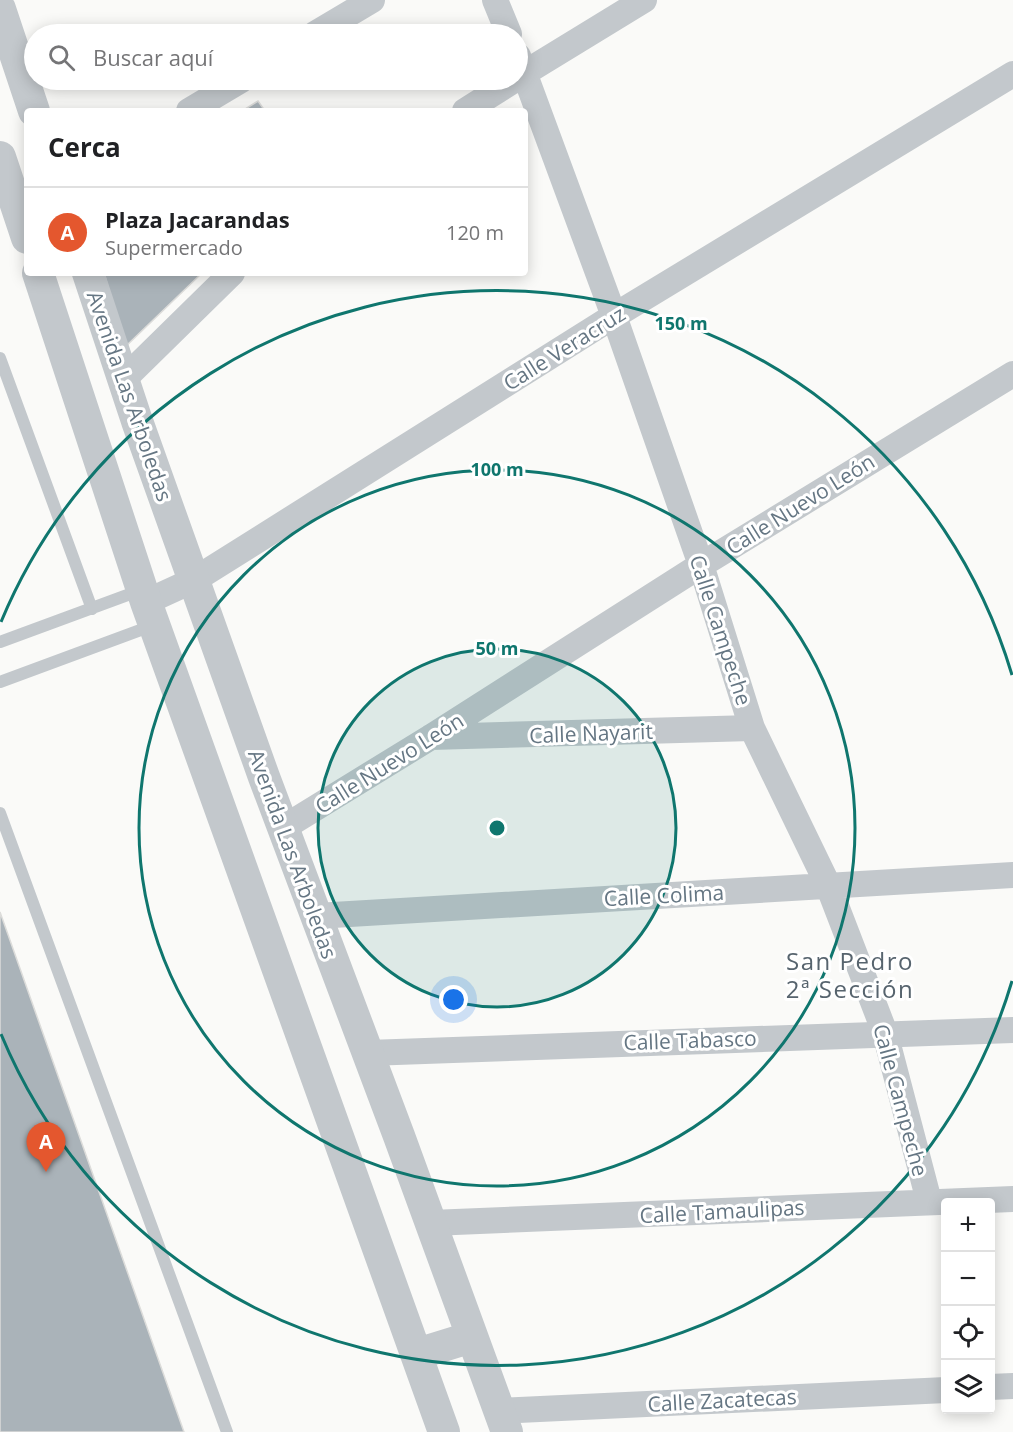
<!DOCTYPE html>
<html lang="es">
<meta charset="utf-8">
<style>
:root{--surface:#fff;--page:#f6f6f6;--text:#202124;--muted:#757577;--line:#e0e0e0;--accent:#e4572e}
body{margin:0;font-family:"Open Sans",sans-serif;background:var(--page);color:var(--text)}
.controls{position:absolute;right:18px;bottom:18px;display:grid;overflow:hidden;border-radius:6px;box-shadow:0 3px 15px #0003}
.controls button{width:54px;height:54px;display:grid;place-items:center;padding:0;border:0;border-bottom:2px solid var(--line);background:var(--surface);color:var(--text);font:30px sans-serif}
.you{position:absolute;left:454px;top:1000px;width:21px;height:21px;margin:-15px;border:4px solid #fff;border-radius:50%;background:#1a73e8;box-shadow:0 0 0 9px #1a73e833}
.badge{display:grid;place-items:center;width:39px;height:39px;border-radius:50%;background:var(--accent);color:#fff;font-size:20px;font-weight:700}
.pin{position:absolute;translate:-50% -50px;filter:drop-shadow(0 2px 3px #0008)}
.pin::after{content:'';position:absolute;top:32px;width:21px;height:18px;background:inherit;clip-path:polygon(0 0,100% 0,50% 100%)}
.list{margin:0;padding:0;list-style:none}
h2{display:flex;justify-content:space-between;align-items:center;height:78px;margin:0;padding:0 24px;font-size:26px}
h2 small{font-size:20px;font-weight:400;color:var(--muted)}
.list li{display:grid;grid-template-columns:39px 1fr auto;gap:18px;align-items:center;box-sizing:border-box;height:90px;padding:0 24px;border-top:2px solid var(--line)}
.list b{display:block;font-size:22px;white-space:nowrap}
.list p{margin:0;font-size:20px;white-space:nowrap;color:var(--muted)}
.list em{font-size:20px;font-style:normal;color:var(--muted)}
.icon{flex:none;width:33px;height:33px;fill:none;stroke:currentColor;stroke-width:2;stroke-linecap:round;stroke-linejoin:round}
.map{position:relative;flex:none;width:1013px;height:1432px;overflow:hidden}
.search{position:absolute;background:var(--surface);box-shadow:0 3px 15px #0003;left:24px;top:24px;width:504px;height:66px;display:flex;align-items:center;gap:15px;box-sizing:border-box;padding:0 21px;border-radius:33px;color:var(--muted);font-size:22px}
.panel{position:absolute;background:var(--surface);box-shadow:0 3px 15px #0003;left:24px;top:108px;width:504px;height:168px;border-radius:6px}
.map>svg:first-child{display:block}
</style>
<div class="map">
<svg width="1013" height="1432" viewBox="0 0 1013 1432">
<rect width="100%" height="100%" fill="#fafaf8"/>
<path fill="#aab3b9" stroke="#dcdcda" stroke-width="1.5" d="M258,101L265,111H242Z
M104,273H202L125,347Z
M0,912L184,1432H0Z"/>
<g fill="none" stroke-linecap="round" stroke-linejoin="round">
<path stroke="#c3c8cc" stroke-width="12" d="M0,358L92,609
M0,642L141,590
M0,682L154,625
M0,813L227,1432"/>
<path stroke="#c3c8cc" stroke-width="26" d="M495,0L509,34
M315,34L372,0
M518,56L614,316L701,565L752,728L828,885L885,1033L929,1201
M518,77L644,0
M189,111L241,80
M465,111L514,80
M124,379L232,273
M146,602L194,580L614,316L1013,74
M431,737L752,728
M283,828L431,737L701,565L1013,374
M316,916L1013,875
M368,1053L1013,1030
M431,1223L1013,1199
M990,1387L1013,1386
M499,1411L946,1390"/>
<path stroke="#c3c8cc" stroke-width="32" d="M0,9L34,111
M0,157L27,238
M38,273L146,602L444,1432
M88,273L137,421L264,777L399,1136L507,1432
M417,1354L472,1337"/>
</g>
<circle cx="497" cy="828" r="179" fill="#0f766e" fill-opacity=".12"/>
<g fill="none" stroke="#0f766e" stroke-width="3">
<circle cx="497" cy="828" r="179"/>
<circle cx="497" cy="828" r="358"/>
<path d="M1012 981A537 537 0 0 1 1 1034M1 622A537 537 0 0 1 1012 675"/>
</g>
<g text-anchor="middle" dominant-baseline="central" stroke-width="6" stroke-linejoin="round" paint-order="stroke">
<g font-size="21" fill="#657683" stroke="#fff">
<text transform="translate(564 348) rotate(-32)">Calle Veracruz</text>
<text transform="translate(130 396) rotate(71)">Avenida Las Arboledas</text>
<text transform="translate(800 504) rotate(-32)">Calle Nuevo León</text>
<text transform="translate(721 630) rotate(72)">Calle Campeche</text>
<text transform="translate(591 733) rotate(-2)">Calle Nayarit</text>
<text transform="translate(389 763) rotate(-32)">Calle Nuevo León</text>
<text transform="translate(293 854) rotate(70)">Avenida Las Arboledas</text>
<text transform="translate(664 895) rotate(-3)">Calle Colima</text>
<text transform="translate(690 1040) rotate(-2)">Calle Tabasco</text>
<text transform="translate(901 1100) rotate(75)">Calle Campeche</text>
<text transform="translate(722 1211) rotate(-3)">Calle Tamaulipas</text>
<text transform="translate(722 1400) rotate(-3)">Calle Zacatecas</text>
</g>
<g font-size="24" letter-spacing="1.5" fill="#57646e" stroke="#fff">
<text x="850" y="960">San Pedro<tspan x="850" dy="28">2ª Sección</tspan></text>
</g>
</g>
<circle cx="497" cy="828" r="9" fill="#0f766e" stroke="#fff" stroke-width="3"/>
<g font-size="18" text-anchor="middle" font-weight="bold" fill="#0f766e" stroke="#fff" stroke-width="6" stroke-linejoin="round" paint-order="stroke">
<text x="681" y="330">150 m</text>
<text x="497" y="476">100 m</text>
<text x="497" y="655">50 m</text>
</g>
</svg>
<div class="controls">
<button>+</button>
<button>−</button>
<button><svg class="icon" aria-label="locate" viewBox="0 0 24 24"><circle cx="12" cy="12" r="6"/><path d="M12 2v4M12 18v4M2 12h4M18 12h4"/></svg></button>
<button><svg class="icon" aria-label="layers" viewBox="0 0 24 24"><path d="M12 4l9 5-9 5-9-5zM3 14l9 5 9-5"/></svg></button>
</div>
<div class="you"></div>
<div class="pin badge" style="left:46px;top:1172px">A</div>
<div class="search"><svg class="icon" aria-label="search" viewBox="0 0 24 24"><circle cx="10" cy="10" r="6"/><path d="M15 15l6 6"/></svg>Buscar aquí</div>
<section class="panel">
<h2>Cerca<small></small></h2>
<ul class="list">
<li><span class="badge">A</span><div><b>Plaza Jacarandas</b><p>Supermercado</p></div><em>120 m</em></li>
</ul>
</section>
</div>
